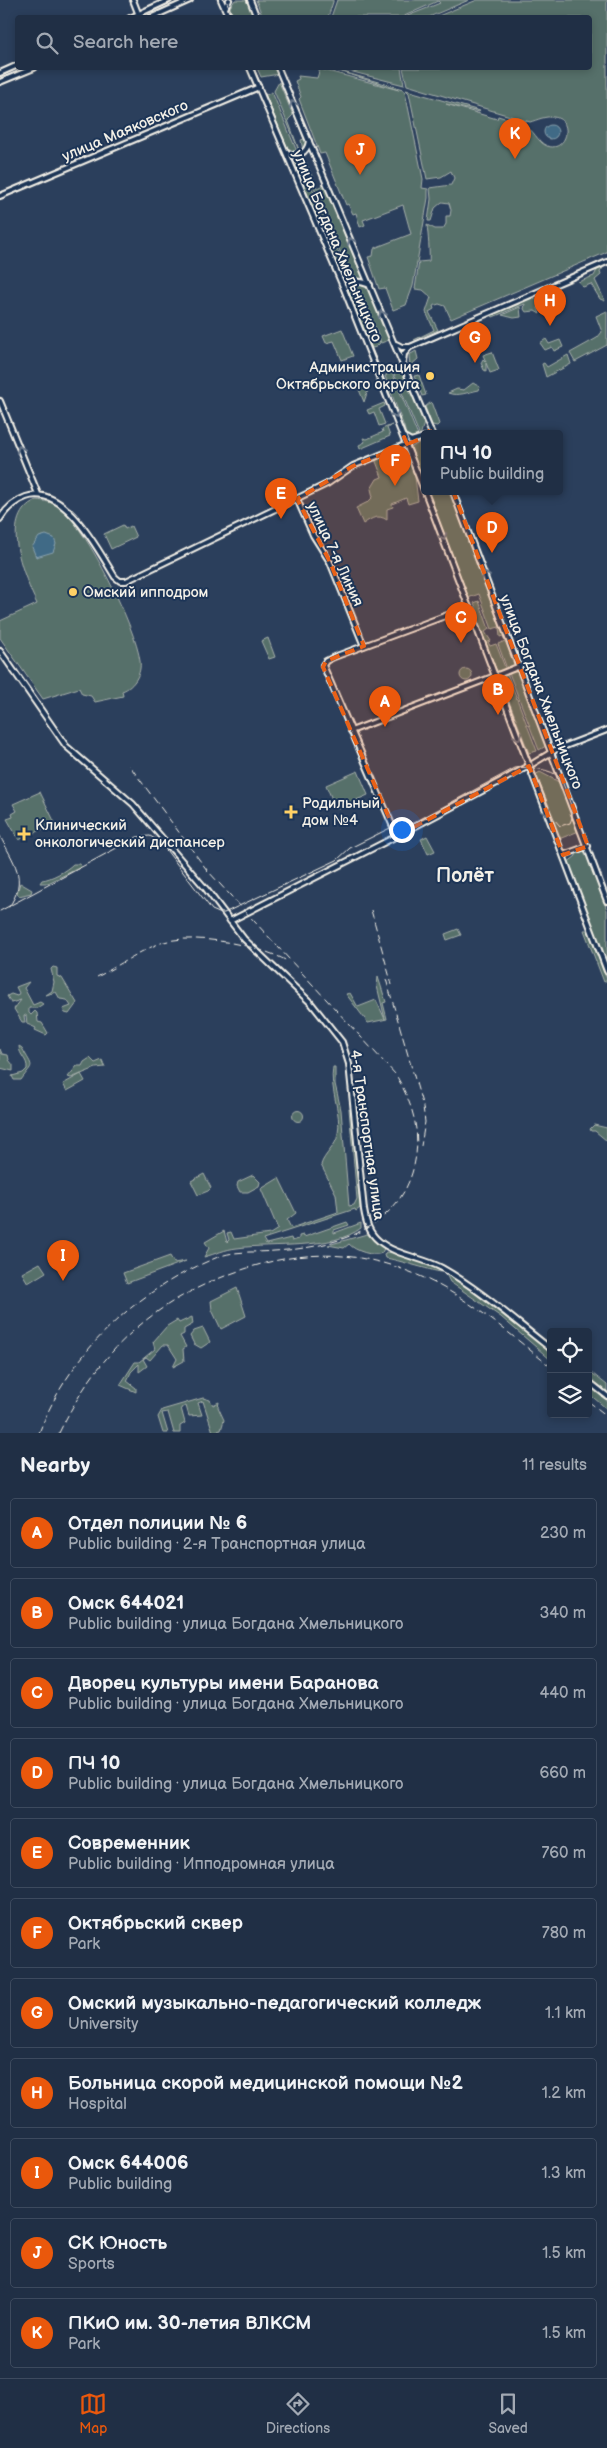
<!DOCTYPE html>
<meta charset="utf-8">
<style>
:root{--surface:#202f45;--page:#28374c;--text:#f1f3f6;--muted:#a2a9b3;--line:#3d4a5e;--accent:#ea580c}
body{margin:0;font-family:"Balsamiq Sans",sans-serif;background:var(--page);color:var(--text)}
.controls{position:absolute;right:15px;bottom:15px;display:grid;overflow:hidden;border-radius:5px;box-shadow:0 2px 8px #0003}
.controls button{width:45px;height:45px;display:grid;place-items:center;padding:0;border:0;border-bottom:1px solid var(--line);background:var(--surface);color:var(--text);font:25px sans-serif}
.you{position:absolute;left:401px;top:829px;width:18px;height:18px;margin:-12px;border:4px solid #fff;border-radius:50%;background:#1a73e8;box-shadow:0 0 0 8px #1a73e833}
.badge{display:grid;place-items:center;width:32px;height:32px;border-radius:50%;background:var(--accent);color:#fff;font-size:16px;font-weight:700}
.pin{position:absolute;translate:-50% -41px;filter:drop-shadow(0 1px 2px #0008)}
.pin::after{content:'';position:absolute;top:26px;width:18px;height:15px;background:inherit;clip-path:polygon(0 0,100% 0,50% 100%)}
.popup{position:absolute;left:421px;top:430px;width:142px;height:65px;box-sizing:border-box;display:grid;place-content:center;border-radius:5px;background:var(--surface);filter:drop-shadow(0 1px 4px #0005);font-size:16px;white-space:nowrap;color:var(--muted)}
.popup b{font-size:19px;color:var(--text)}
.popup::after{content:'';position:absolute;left:50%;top:100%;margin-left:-10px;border:10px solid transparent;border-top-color:var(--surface)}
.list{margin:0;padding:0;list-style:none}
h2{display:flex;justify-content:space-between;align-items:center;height:65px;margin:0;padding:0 20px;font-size:21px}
h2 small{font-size:16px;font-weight:400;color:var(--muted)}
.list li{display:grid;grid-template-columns:32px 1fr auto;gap:15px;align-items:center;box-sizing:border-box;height:70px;margin:0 10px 10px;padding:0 10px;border:1px solid var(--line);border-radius:5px}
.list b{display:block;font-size:19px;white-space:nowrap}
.list p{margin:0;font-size:16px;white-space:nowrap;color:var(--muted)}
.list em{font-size:16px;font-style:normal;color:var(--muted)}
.icon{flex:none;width:28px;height:28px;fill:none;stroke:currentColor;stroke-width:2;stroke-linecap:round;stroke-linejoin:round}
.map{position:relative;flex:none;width:607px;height:1433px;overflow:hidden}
.search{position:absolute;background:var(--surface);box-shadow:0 2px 8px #0003;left:15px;right:15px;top:15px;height:55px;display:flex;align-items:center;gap:12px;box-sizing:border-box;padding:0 18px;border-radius:5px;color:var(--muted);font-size:19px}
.sheet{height:945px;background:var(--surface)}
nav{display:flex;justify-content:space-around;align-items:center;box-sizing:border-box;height:70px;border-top:1px solid var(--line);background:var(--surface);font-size:14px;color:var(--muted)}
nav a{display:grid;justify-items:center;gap:2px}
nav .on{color:var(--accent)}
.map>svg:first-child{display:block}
</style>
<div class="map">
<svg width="607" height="1433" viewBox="0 0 607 1433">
<rect width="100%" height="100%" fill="#2b3f5c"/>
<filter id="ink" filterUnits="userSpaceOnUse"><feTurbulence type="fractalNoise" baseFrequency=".02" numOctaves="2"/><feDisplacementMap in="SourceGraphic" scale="10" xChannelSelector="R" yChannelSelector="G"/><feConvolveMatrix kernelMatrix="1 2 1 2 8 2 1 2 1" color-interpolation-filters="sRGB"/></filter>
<g filter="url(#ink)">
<path fill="#576f6b" stroke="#a6b0aa" d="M235,0H246L255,17H231L230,7Z
M256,0H333V2L328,17L263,18Z
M337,0H469L429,17H405L440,3L438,1L402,17H331Z
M477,0H607V252L451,319L445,306L439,304L433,306L434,309L429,312L438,330L414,340L434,330L426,312L431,297L423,290L415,289L419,262L429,261C430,256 428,232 427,225L435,229H443L446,224V216H450L451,210L449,203L442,202L435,208L431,221H428L431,199L430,188L451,185L454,178L451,171L441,177L427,179L409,93L406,90L480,111L479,112L446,104L497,119L498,116L524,124V126C534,129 537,142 547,146C567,153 575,119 553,117C545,116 537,120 530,122L407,85L403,68H590V18L436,17Z
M257,68H276L279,74L261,77Z
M343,68H401L404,85L349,71Z
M320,69L399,90L336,70L403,89L405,92L423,179L422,188L428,189V198L413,286L406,305L393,310L385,288L379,289L368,257L373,256L374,249L377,247L411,234L403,205L363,220L365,225L360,227L356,213L353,214L348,204L346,205L325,153L320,154L299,99L301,97L295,81L299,79L298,76L317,78Z
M281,81L306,140V147L303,151L301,140L304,139Z
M279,82L293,115L288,120L300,153L274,91Z
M272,92L298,154L288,151L264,96Z
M303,156L317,188L323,185L322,181H324L364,279L350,276L302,157Z
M296,157L300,158L348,276L340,274L294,160Z
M603,268L600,272L601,275L595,280L605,301L600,299L591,284L583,287L578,282L594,276L597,270Z
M358,284L366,287L369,291L389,340L381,343L365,303L354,285Z
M352,286L363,303L380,343L376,347L372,348L348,290Z
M533,297L541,303L538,308L540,314L535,311L526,312L524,309L525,304L493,317L491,315Z
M520,307L521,317L514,318L502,315Z
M607,311V345L575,362L570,353L597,338L602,332L596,316Z
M342,329L353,356L342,360L334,341L326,343L323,336Z
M486,335L489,337L488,344H477L476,340Z
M546,339L549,344L560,340L563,347L554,351L552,347L545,350L540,343Z
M416,351L418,359L410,366L409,355Z
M492,352L499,370L490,373L486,363V371L484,370L481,363L483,359L486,362L483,355Z
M568,355L571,364L546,377L542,364L544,363L547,367Z
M400,365L424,423L420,436L392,369Z
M391,370L418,436L415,438L406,435L404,427L385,376L387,375L385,371Z
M419,375L426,395L422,396L414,376Z
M473,383L480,387L479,390C468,392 458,397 448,393L457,389L464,390Z
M365,384L368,390L364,402L358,387Z
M431,402L439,424L437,426L432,425L425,407Z
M384,403L385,406L379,409L385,424L379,426L374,412L369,414L367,410Z
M392,425L387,428L390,436L360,449L359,445L365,442L363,438L367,439L383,432L382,429Z
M424,440V485L410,448Z
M403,447L415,477L418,501L408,504L406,498L392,504L393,507L387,509V520C378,514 372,518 363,524L356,508L368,502L373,497L371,489L377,479L382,477L375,459Z
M427,492H450L514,663L513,667L507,669L498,644L505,641L503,636L500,637L499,627L492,629L479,594L468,598Z
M36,500C45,501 53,502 61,508C87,529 136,628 140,661C142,673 134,687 122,691L123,696L95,702L91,696L82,694L79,688L43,699L0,638V621L37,604C21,570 0,516 36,500Z
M123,525L125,529L131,526L136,537L111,549L104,534Z
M479,601L489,629L485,632L491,641L488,642L490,646L496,644L506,670L496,673L475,614L478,612L474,603Z
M268,638L275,657L269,659L261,641Z
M460 675a6 6 0 1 1 12 0a6 6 0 1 1-12 0Z
M513,671L518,673L546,746L539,750L509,673Z
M507,673L537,751L529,753L500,678Z
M358,771L368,795L336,809L326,785Z
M540,772L559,782L579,831L559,839L556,835L535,775Z
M40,792L55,823L19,840L7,819L13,817L12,814L17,811L13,804Z
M427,836L435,851L428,854L421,839Z
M585,850L607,910V965L567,863L576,856V853Z
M73,864H80L81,867L48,883H40L42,880C51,879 66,871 73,864Z
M20,883L32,890L31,893L19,896L17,893Z
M458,929L461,935L447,940L445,934Z
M584,930H588L607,980L604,982Z
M53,967L57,968V976L62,978L77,1003L69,1014L65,1013L63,1009L71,1006L67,1000L60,999L56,992L46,995L52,991L54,982L51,969Z
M378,977L386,1002L383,1003L387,1019L368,1023L346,994L350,993L358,1007L376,1000L385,1019L377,986Z
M29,982L24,988L33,1005L40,1002L43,1004L37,1008H29V1013L31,1015L35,1011L37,1013L38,1022L42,1023L48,1033L46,1035L35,1030L36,1028L27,1024L26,1015L24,1016L25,1022H22L14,1009L21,1000L11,1003L7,996L11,994L17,996L19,993L16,987Z
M19,1046L22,1048C34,1070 34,1062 21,1080H14L12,1076L23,1073L27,1069C28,1059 19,1056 19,1046Z
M0,1049L2,1054L8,1055L9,1060L13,1065V1071L0,1068Z
M90,1058L95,1063L102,1060L105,1067L96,1068L71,1078L68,1077L77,1066H82L84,1062Z
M333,1067H335V1084L341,1110L349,1206L354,1205L357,1199L349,1109L352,1113L360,1208L356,1211L355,1209L263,1239L266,1244L291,1238L292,1241L299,1239V1236L303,1235L304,1237L347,1222L349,1225L334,1230V1233L361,1223V1228C333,1250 273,1243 237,1248C226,1249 215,1254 204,1257L209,1248L205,1242L224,1231L227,1242L229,1240L227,1233L231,1232L234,1239L270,1234L278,1229L261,1189L279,1178L296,1213L287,1220L291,1228L338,1212L336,1194L321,1165C324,1154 336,1147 338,1134C342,1112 329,1090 333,1067Z
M81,1074L85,1081L67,1091L63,1084Z
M292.5 1116a5.5 5.5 0 1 1 11 0a5.5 5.5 0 1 1-11 0Z
M594,1125L607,1128V1141L595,1131H591L590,1129Z
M204,1174L211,1188L208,1191L198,1195L191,1181Z
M253,1175L260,1182L259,1186L248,1192H240L237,1186L238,1182Z
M367,1234L384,1248L382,1253C374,1257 355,1251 349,1244L344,1248L328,1245Z
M386,1252C402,1254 430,1259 442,1272C439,1273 395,1259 385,1258L384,1255Z
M170,1256L174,1263L186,1261L127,1283L123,1273Z
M40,1263L46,1272L28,1283L22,1273Z
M446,1274L473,1290L551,1353V1360L501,1317L450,1282Z
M237,1288L246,1316L221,1329L212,1310L211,1301Z
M192,1317L193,1324L184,1329V1334L180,1336L186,1347L183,1349L184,1361L173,1367L177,1359L168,1345H163L150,1360L146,1357L143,1359L147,1366L139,1372V1364L131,1372L127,1381L136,1388V1392L120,1385L135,1362H139L155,1349L153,1342L167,1326L177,1320L179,1323Z
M203,1328L210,1342L201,1348L194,1344L190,1336L194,1331Z
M588,1370L607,1385V1393L588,1377Z
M588,1384L607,1400V1409L588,1393Z
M203,1398L210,1400L213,1405L219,1402L218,1407L224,1420L221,1430L213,1432L203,1401L198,1403L202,1415L189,1416L186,1406L181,1408L185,1423L180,1426V1433H174L168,1412L162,1413L168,1433H163L158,1417L162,1410Z"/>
<path fill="#406b86" stroke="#88a1ad" d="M544 132a7 7 0 1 1 14 0a7 7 0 1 1-14 0Z
M46,535L54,538L56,544L53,552L36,557L32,547L39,537Z"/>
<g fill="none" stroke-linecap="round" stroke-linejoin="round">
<defs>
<path id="secondary" d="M133,0L140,18
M0,196L259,87
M0,401L38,494
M404,437L411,441L424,437
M297,499L313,535L330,562L364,646
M0,519C6,509 15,501 26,497C65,484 98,550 115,577L120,581H126L327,484L353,466L407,444
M0,651L66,746L133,804L206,889L244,939L311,1003L342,1042L349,1064L364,1210C366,1222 369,1233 379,1241C397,1256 422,1257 442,1268C481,1290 516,1322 551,1349
M351,731L495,676
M397,836L323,665L326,661L334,657L469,607
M230,921L397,836L529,766L555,750L607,730
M588,1381L607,1396"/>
<path id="primary" d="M221,0L229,18
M250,0L257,18
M225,8L229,0
M130,18L169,0
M150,18L190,0
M250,68L344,289L424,490
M278,68L432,434
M0,73L18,65
M0,82L34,68
M286,151C296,159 307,154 309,141
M344,289C351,279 360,281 370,285
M396,344L402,347H410L607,262
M403,362L404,354L410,347
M425,492L607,971
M453,492L607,901
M495,676L520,666
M563,855L588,846"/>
</defs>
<use href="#secondary" stroke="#f4f1e8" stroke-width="8"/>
<use href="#primary" stroke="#f4f1e8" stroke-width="8"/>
<use href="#secondary" stroke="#1d3557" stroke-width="4"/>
<use href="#primary" stroke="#1d3557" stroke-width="4"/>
<path stroke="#f4f1e8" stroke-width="1" d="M226,0L234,18
M254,68L377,361L424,482
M0,836C13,862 29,878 9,907
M0,911L137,837L150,836L160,842L212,910L219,913H224L337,860L350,848L388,829L413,823L515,768C526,766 553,769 560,778C564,784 566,793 569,800C572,808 574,815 570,823L560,826L554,819L535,772C533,767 532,763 530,758L428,492"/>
<path stroke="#f4f1e8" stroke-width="1" stroke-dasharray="8 4" stroke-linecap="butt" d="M371,910L392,985
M97,977C118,966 139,951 161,943C191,932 260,945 287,961
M386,979L423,1107L425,1122L421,1146
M588,1401L607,1416
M39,1433C70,1351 138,1289 218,1257C236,1250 255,1253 274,1251C329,1248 394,1232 412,1173C423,1137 414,1106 396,1075L207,870L129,765
M59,1433C97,1354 150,1303 233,1273C293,1251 349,1248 410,1272C464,1293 506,1331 551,1367"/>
</g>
<defs><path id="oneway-chevron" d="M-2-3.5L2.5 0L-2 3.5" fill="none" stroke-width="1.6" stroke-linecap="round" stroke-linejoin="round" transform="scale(1.25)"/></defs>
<g stroke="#68778a">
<use href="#oneway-chevron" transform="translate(293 104) rotate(-113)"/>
<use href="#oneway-chevron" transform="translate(351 241) rotate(-113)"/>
<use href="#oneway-chevron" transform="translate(382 314) rotate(-113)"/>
<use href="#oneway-chevron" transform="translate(395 415) rotate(68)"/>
<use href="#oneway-chevron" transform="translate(20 449) rotate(-112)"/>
<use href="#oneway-chevron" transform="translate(443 537) rotate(69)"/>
<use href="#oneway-chevron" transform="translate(485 575) rotate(-111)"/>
<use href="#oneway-chevron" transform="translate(518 737) rotate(70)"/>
<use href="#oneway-chevron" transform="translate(546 812) rotate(69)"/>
</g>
</g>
<path fill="#e96117" fill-opacity="0.2" stroke="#e96117" stroke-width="4" stroke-dasharray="10 6" stroke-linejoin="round" d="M430,430L588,846L563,855L529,766L397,836L323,667L326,661L364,646L330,562L297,499L353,466L407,444L404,437L410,443L423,438Z"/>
<g fill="#ffd166" stroke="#1d3557" stroke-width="2">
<circle cx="430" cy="376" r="5"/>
<circle cx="73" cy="592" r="5"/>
<path d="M288.5 804.5h5v5h5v5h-5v5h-5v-5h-5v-5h5z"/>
<path d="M21.5 826.5h5v5h5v5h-5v5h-5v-5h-5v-5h5z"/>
</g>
<g text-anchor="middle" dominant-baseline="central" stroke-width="4" stroke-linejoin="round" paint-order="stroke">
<g font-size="15" fill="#f4f1e8" stroke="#1d3557">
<text transform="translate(125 131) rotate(-23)">улица Маяковского</text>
<text transform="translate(337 246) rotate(67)">улица Богдана Хмельницкого</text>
<text transform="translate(335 554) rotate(65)">улица 7-я Линия</text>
<text transform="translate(541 692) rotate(69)">улица Богдана Хмельницкого</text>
<text transform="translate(367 1135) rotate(82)">4-я Транспортная улица</text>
</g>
<g font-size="15" fill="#f4f1e8" stroke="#1d3557" text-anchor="start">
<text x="420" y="367" text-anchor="end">Администрация<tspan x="420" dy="17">Октябрьского округа</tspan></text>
<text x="83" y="592">Омский ипподром</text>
<text x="302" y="803">Родильный<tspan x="302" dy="17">дом №4</tspan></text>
<text x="35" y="825">Клинический<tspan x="35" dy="17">онкологический диспансер</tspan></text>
</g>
<g font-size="20" font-weight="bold" fill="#f4f1e8" stroke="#1d3557">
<text x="465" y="876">Полёт</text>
</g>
</g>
</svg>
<div class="controls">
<button><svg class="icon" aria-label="locate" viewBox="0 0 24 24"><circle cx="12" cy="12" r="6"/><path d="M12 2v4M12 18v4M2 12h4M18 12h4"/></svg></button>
<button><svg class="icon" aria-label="layers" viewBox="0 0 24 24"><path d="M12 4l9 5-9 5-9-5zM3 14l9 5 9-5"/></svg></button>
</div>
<div class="you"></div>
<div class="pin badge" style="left:385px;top:727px">A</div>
<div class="pin badge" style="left:498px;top:715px">B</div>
<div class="pin badge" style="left:461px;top:643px">C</div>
<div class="pin badge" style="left:492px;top:553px">D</div>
<div class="popup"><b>ПЧ 10</b>Public building</div>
<div class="pin badge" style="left:281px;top:519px">E</div>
<div class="pin badge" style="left:395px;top:486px">F</div>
<div class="pin badge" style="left:475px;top:363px">G</div>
<div class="pin badge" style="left:550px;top:326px">H</div>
<div class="pin badge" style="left:63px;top:1281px">I</div>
<div class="pin badge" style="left:360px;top:175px">J</div>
<div class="pin badge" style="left:515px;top:159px">K</div>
<div class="search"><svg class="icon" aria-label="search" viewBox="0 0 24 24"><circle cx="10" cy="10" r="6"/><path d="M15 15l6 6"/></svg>Search here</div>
</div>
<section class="sheet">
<h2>Nearby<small>11 results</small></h2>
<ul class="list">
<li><span class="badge">A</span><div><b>Отдел полиции № 6</b><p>Public building · 2-я Транспортная улица</p></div><em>230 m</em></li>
<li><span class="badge">B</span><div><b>Омск 644021</b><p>Public building · улица Богдана Хмельницкого</p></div><em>340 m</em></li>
<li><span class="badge">C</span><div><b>Дворец культуры имени Баранова</b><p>Public building · улица Богдана Хмельницкого</p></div><em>440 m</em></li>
<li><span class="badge">D</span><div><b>ПЧ 10</b><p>Public building · улица Богдана Хмельницкого</p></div><em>660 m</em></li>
<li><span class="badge">E</span><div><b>Современник</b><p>Public building · Ипподромная улица</p></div><em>760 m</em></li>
<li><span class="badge">F</span><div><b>Октябрьский сквер</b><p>Park</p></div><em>780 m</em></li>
<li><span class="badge">G</span><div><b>Омский музыкально-педагогический колледж</b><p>University</p></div><em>1.1 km</em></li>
<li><span class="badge">H</span><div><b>Больница скорой медицинской помощи №2</b><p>Hospital</p></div><em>1.2 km</em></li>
<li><span class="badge">I</span><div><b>Омск 644006</b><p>Public building</p></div><em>1.3 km</em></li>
<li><span class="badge">J</span><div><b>СК Юность</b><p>Sports</p></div><em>1.5 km</em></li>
<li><span class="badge">K</span><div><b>ПКиО им. 30-летия ВЛКСМ</b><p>Park</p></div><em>1.5 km</em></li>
</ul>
</section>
<nav>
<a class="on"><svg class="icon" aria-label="map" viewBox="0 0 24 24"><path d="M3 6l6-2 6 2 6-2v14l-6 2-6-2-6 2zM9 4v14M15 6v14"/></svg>Map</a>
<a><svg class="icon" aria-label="directions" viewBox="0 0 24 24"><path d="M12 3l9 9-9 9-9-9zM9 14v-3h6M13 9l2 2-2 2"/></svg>Directions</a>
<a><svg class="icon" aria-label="saved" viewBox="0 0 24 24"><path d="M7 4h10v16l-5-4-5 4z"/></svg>Saved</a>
</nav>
